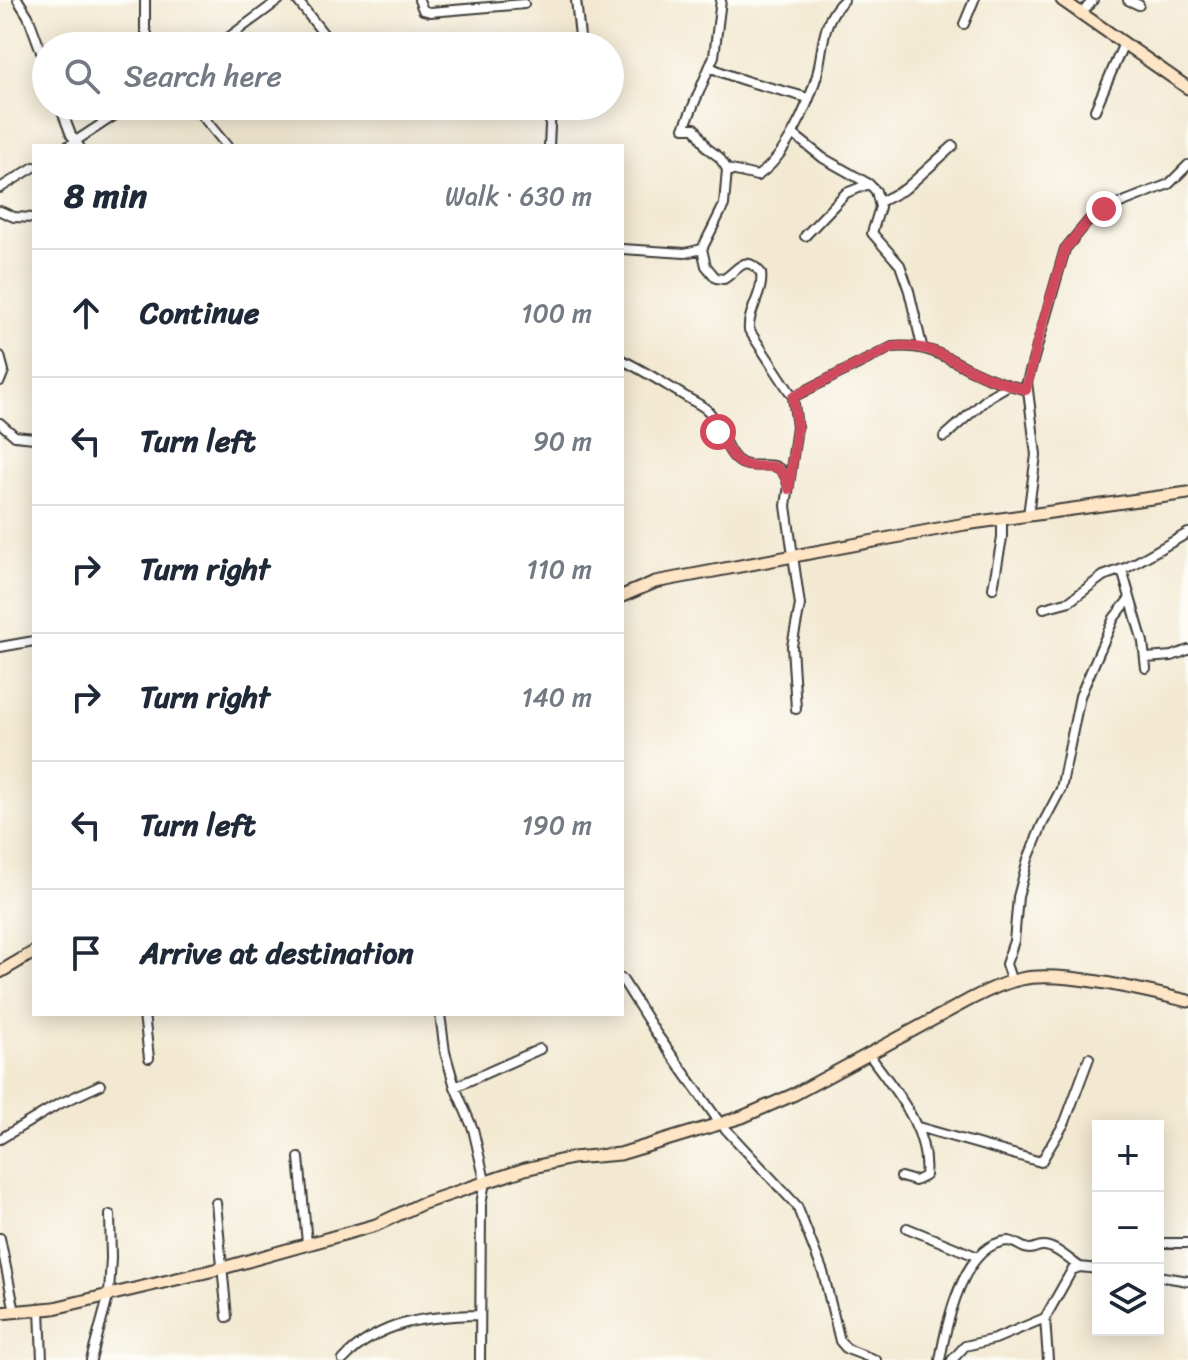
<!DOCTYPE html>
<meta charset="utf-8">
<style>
:root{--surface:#fff;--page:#f2f2f3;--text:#1f2937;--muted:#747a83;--line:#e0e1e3}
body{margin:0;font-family:Sriracha,sans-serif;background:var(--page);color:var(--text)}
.controls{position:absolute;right:24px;bottom:24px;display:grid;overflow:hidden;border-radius:0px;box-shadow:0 4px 20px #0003}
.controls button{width:72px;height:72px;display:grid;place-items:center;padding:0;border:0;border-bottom:2px solid var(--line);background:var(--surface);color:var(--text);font:40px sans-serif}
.stop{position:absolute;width:24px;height:24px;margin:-18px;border:6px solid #d1495b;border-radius:50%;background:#fff}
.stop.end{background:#d1495b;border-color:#fff;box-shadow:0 2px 8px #0008}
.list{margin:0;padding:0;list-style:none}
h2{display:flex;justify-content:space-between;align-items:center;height:104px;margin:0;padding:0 32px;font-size:34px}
h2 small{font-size:26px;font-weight:400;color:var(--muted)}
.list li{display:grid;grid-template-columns:52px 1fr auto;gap:24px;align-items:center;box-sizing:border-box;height:128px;padding:0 32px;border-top:2px solid var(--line)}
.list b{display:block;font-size:30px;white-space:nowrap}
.list em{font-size:26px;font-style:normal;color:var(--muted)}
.icon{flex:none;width:44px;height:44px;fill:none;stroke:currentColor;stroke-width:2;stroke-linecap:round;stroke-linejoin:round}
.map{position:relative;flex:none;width:1188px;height:1360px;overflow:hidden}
.search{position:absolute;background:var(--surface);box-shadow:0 4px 20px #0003;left:32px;top:32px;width:592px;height:88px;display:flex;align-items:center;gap:20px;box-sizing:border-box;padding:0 28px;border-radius:44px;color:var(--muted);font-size:30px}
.panel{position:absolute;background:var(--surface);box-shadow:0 4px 20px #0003;left:32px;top:144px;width:592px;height:872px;border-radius:0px}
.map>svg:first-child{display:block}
</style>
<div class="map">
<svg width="1188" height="1360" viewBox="0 0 1188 1360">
<rect width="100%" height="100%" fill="#fdfcf7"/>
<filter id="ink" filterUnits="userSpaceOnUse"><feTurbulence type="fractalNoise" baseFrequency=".0125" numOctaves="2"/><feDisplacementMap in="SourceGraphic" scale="16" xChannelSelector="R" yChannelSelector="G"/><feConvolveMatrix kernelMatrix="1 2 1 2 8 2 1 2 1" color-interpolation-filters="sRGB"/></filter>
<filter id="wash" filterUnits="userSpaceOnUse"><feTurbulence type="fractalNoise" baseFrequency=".006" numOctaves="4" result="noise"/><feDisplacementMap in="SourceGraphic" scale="32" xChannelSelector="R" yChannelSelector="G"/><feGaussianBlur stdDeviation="1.8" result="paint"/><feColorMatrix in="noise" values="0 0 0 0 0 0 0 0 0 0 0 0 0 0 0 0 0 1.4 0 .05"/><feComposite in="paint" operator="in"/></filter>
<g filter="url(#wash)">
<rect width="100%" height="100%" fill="#f3e9d2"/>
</g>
<g filter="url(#ink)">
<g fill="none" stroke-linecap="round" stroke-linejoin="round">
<defs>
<path id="street" d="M18,0L28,16L46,65
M145,0V28L151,46
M297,0L333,46
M419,0L423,10L430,12L524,4
M576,0L581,46
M721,0L714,56L684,128H695L707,148L719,157L727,169L724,205L702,249L706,266L716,278L724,279C739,269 745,253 761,273C764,294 747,311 749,330L793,397L797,427L786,506L800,605L792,646L796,709
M1128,0L1139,5
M1081,14L1093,0
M964,24L974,0
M217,46L279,0
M710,67C741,82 775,88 808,98
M60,106L71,135L79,146
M194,106L227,146
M552,110L568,106
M1095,110L1124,43
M793,134L823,158L869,184L876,191L880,207L872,233L900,265L909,291L922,346
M68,146L129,106
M549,146L551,106
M727,169L757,176C785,159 808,106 817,75C824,47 821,21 844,0
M0,188L34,167
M880,202L905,189L953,146
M0,211L14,217L34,218
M805,236L846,193L869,184
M622,249L685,253L702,249
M0,356L4,371L0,381
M622,360C645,371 666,385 688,398C694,402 704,406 709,412C719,421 724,449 737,460C754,475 780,451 788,484
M793,397L892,347C925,344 943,355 971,370C989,379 1008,385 1026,390
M0,423L15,436L34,438
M944,437L990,396L1009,385
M1028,515L1036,455L1027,382L1065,249L1095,213L1169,184L1188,165
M1122,570L1143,642L1146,668
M993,588L1002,538V518
M1044,608L1070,601L1103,576L1128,567L1188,533
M0,647L34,641
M1146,658L1172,656L1188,650
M622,979L656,1033L720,1123L797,1206L823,1272L840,1341L847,1349L876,1360
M1012,982L1006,964L1014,941L1018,897L1028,859L1042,825L1061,789L1080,696L1114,618L1130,598
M144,1014L149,1058
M440,1014L445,1052L455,1087L473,1129L485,1181L481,1205L480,1360
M868,1053C894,1090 930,1128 925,1176L915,1181L901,1177
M455,1087L540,1049
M918,1127L1041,1162L1065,1122L1089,1058
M0,1139L57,1105L100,1085
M299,1158L307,1243
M216,1203L227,1317
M907,1228L978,1257
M0,1238L15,1312
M1158,1243H1188
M1158,1276L1188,1281
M40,1309L42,1360
M1045,1318L1048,1360
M91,1360L109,1294L111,1258L110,1215
M343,1360C380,1320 429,1316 480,1315
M940,1360C946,1326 962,1245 1007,1241C1016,1241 1022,1249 1030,1249C1034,1249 1038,1246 1042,1246C1055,1245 1070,1261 1080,1267
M952,1360L965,1346L995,1339L1045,1318L1072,1270L1080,1267L1098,1269"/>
<path id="secondary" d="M1062,0L1188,88
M622,596L655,582L965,524L1188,493
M0,972L34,952
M0,1313L54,1308L223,1268L376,1225L421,1204L525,1169L572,1158L620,1154L742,1117L795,1094L969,1000C985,992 1002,983 1021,979C1062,970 1146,991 1188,1001"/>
</defs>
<use href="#street" stroke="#3c3b37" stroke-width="12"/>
<use href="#secondary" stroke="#3c3b37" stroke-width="15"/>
<use href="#street" stroke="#fff" stroke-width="8"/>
<use href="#secondary" stroke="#fde5c5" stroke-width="11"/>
</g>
</g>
<g fill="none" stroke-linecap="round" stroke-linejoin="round" filter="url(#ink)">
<path stroke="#d1495b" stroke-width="10" d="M718,432C724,441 731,458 741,463C764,474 780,452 789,489L797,427L793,397L892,347C925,343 944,355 971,370C989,379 1008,385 1026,390L1037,343L1065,249L1095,213L1104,209"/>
</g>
</svg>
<div class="controls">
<button>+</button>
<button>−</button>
<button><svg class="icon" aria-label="layers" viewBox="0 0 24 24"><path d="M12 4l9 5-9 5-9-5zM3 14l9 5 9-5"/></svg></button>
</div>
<div class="stop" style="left:718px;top:432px"></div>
<div class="stop end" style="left:1104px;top:209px"></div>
<div class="search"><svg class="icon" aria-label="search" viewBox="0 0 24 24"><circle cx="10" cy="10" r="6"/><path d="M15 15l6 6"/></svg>Search here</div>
<section class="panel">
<h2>8 min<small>Walk · 630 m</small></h2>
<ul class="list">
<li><svg class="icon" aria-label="ahead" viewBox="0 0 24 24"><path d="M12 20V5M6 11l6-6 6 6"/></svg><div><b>Continue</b></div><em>100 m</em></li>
<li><svg class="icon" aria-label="left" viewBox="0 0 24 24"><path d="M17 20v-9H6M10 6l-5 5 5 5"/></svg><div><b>Turn left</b></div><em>90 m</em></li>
<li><svg class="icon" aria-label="right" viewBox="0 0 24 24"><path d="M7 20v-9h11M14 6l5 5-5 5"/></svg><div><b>Turn right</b></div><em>110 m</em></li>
<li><svg class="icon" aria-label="right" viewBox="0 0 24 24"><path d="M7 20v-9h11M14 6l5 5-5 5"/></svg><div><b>Turn right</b></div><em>140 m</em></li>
<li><svg class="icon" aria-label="left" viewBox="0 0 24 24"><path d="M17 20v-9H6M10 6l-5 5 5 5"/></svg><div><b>Turn left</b></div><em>190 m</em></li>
<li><svg class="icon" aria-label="arrive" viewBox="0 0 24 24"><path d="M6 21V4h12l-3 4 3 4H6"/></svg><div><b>Arrive at destination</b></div></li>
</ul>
</section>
</div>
